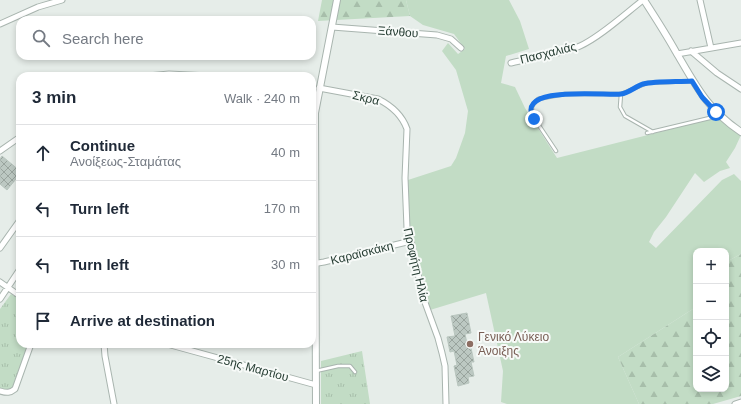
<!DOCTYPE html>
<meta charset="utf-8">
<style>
:root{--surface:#fff;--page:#f2f2f3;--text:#1f2937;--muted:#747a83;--line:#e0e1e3}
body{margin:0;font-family:Arial,sans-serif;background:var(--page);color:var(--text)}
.controls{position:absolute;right:12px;bottom:12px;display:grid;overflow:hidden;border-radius:8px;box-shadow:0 2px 6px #0003}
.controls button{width:36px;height:36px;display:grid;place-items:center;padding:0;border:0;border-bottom:1px solid var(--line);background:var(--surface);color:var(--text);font:20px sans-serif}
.stop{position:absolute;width:12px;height:12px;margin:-9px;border:3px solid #1a73e8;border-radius:50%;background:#fff}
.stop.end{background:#1a73e8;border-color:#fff;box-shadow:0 1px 4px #0008}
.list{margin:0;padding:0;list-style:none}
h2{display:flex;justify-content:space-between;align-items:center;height:52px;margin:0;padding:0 16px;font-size:17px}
h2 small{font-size:13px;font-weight:400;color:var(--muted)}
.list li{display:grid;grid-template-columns:26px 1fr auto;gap:12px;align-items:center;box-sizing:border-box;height:56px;padding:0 16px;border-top:1px solid var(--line)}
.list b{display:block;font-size:15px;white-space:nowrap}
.list p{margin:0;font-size:13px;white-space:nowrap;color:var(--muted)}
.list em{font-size:13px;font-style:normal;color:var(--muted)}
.icon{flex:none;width:22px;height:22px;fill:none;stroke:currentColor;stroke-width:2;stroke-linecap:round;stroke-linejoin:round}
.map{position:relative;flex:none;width:741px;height:404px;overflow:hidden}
.search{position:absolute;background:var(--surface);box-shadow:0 2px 6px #0003;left:16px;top:16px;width:300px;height:44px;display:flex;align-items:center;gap:10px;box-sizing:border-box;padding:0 14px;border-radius:12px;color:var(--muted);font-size:15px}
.panel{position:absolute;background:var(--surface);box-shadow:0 2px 6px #0003;left:16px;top:72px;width:300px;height:276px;border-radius:12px}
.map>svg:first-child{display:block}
</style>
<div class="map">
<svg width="741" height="404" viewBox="0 0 741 404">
<defs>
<pattern id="forest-firs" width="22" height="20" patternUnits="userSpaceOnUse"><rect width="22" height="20" fill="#c2dcc5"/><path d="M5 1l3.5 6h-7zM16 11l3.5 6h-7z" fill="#a7beaa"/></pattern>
<pattern id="park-tufts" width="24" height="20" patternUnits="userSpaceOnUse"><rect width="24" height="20" fill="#c2dcc5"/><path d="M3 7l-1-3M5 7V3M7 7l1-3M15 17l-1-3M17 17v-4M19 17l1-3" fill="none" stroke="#a7beaa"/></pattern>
<pattern id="building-cross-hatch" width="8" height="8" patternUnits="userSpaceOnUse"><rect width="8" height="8" fill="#bcc8c2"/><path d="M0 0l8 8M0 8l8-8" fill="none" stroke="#99a49e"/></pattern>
</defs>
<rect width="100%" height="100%" fill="#e6ede9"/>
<path fill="#c2dcc5" d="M406,0H509L520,21L529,49L506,56L501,83L515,87L525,108L557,158L719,117L741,135L735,148L726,162L730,168L720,171L704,182L695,173L666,217L654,232L649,242L656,248L722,180L734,174L741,181V254L726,262V251H696V307L618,357L639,404H507L501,402L503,371L486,293L430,310L415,243L411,233L409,215L408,180L451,166L456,158L465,133L468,111L456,70L442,51L448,43L458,54L465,49L454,34L423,25L410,16Z"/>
<path fill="url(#forest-firs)" d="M322,0H406L410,16L318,21Z
M741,254V396L713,404H639L618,357L696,307V389H726V262Z"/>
<path fill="url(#park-tufts)" d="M11,294L20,299V344H29L14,387C9,391 6,390 0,388V309Z
M362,351L370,404H321V361Z"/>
<path fill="url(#building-cross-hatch)" stroke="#b9c6bf" d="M2,156L20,171V174L7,190L0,184V159Z
M467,313L471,333L465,334L468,348H471L474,362H471L474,376L468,377L469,383L458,386L454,366L457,365L454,351L450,352L447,337L455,336L451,316Z"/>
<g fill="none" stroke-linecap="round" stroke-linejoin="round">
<defs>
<path id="service" d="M621,94L620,107L625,116L653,132
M647,133L718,116
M556,151L532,115V106L538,99L565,94H621L647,83L692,81
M316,371L338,366H350L355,372"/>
<path id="minor" d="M700,0L711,48
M0,24L38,7L62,0
M332,27L437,35L451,39L461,48
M691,51L717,73L741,89
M677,54L741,43
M511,63C531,58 562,54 580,46C600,37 625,14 643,0
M148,76L169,74L209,76
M319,88L378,99C390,105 402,115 407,129L405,178L407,228L411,241L423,297L438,338L442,353L445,366L446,404
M312,101L316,102
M0,151L20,137
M0,248L20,220
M312,264L324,262L411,241
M0,282L20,296
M0,299L20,269
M104,344L105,356L114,404
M167,344L316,385
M0,391C7,393 10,393 15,389L31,344
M735,404L741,402"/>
<path id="tertiary" d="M644,0C655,17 666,34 676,52C696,86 707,109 741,132
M316,404L315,113L337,0"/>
</defs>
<use href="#service" stroke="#a9b5af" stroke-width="4.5"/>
<use href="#minor" stroke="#a9b5af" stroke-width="7"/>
<use href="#tertiary" stroke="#a9b5af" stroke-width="8"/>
<use href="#service" stroke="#fff" stroke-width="2.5"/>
<use href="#minor" stroke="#fff" stroke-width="5"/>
<use href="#tertiary" stroke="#fff" stroke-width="6"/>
</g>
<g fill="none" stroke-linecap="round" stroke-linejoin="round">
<path stroke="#1a73e8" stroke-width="5" d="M534,119C513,84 607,96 621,94C629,93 636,86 643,84C656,81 678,82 692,81L702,97L716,112"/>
</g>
<circle fill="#8d6e63" stroke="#f7faf8" stroke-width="1.5" cx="470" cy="344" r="4"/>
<g text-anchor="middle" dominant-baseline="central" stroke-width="4" stroke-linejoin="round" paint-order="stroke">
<g font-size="12" fill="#273e34" stroke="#f7faf8">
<text transform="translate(398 32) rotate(4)">Ξάνθου</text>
<text transform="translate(548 53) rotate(-14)">Πασχαλιάς</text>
<text transform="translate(366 98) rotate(14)">Σκρα</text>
<text transform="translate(362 253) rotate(-14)">Καραϊσκάκη</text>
<text transform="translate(416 265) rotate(77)">Προφήτη Ηλία</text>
<text transform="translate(253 368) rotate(15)">25ης Μαρτίου</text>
</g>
<g font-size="12" fill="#785e54" stroke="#f7faf8" text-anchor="start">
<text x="478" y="337">Γενικό Λύκειο<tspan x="478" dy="14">Άνοιξης</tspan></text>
</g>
</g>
</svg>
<div class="controls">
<button>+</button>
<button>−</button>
<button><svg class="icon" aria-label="locate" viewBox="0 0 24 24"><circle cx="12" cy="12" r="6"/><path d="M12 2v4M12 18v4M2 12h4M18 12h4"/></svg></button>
<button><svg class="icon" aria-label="layers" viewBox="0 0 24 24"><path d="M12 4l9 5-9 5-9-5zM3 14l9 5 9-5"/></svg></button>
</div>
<div class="stop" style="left:716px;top:112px"></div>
<div class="stop end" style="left:534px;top:119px"></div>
<div class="search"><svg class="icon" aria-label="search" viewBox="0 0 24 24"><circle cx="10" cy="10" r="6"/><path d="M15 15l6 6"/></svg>Search here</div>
<section class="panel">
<h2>3 min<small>Walk · 240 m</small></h2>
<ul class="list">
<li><svg class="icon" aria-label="ahead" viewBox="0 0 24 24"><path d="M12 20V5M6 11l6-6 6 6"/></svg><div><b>Continue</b><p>Ανοίξεως-Σταμάτας</p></div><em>40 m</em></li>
<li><svg class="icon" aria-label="left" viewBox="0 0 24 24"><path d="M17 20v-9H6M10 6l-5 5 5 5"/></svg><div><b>Turn left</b></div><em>170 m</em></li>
<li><svg class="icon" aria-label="left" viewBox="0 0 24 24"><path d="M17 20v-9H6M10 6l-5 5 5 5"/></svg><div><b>Turn left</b></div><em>30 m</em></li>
<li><svg class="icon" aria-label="arrive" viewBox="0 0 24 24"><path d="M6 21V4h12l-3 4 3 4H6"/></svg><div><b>Arrive at destination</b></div></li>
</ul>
</section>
</div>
